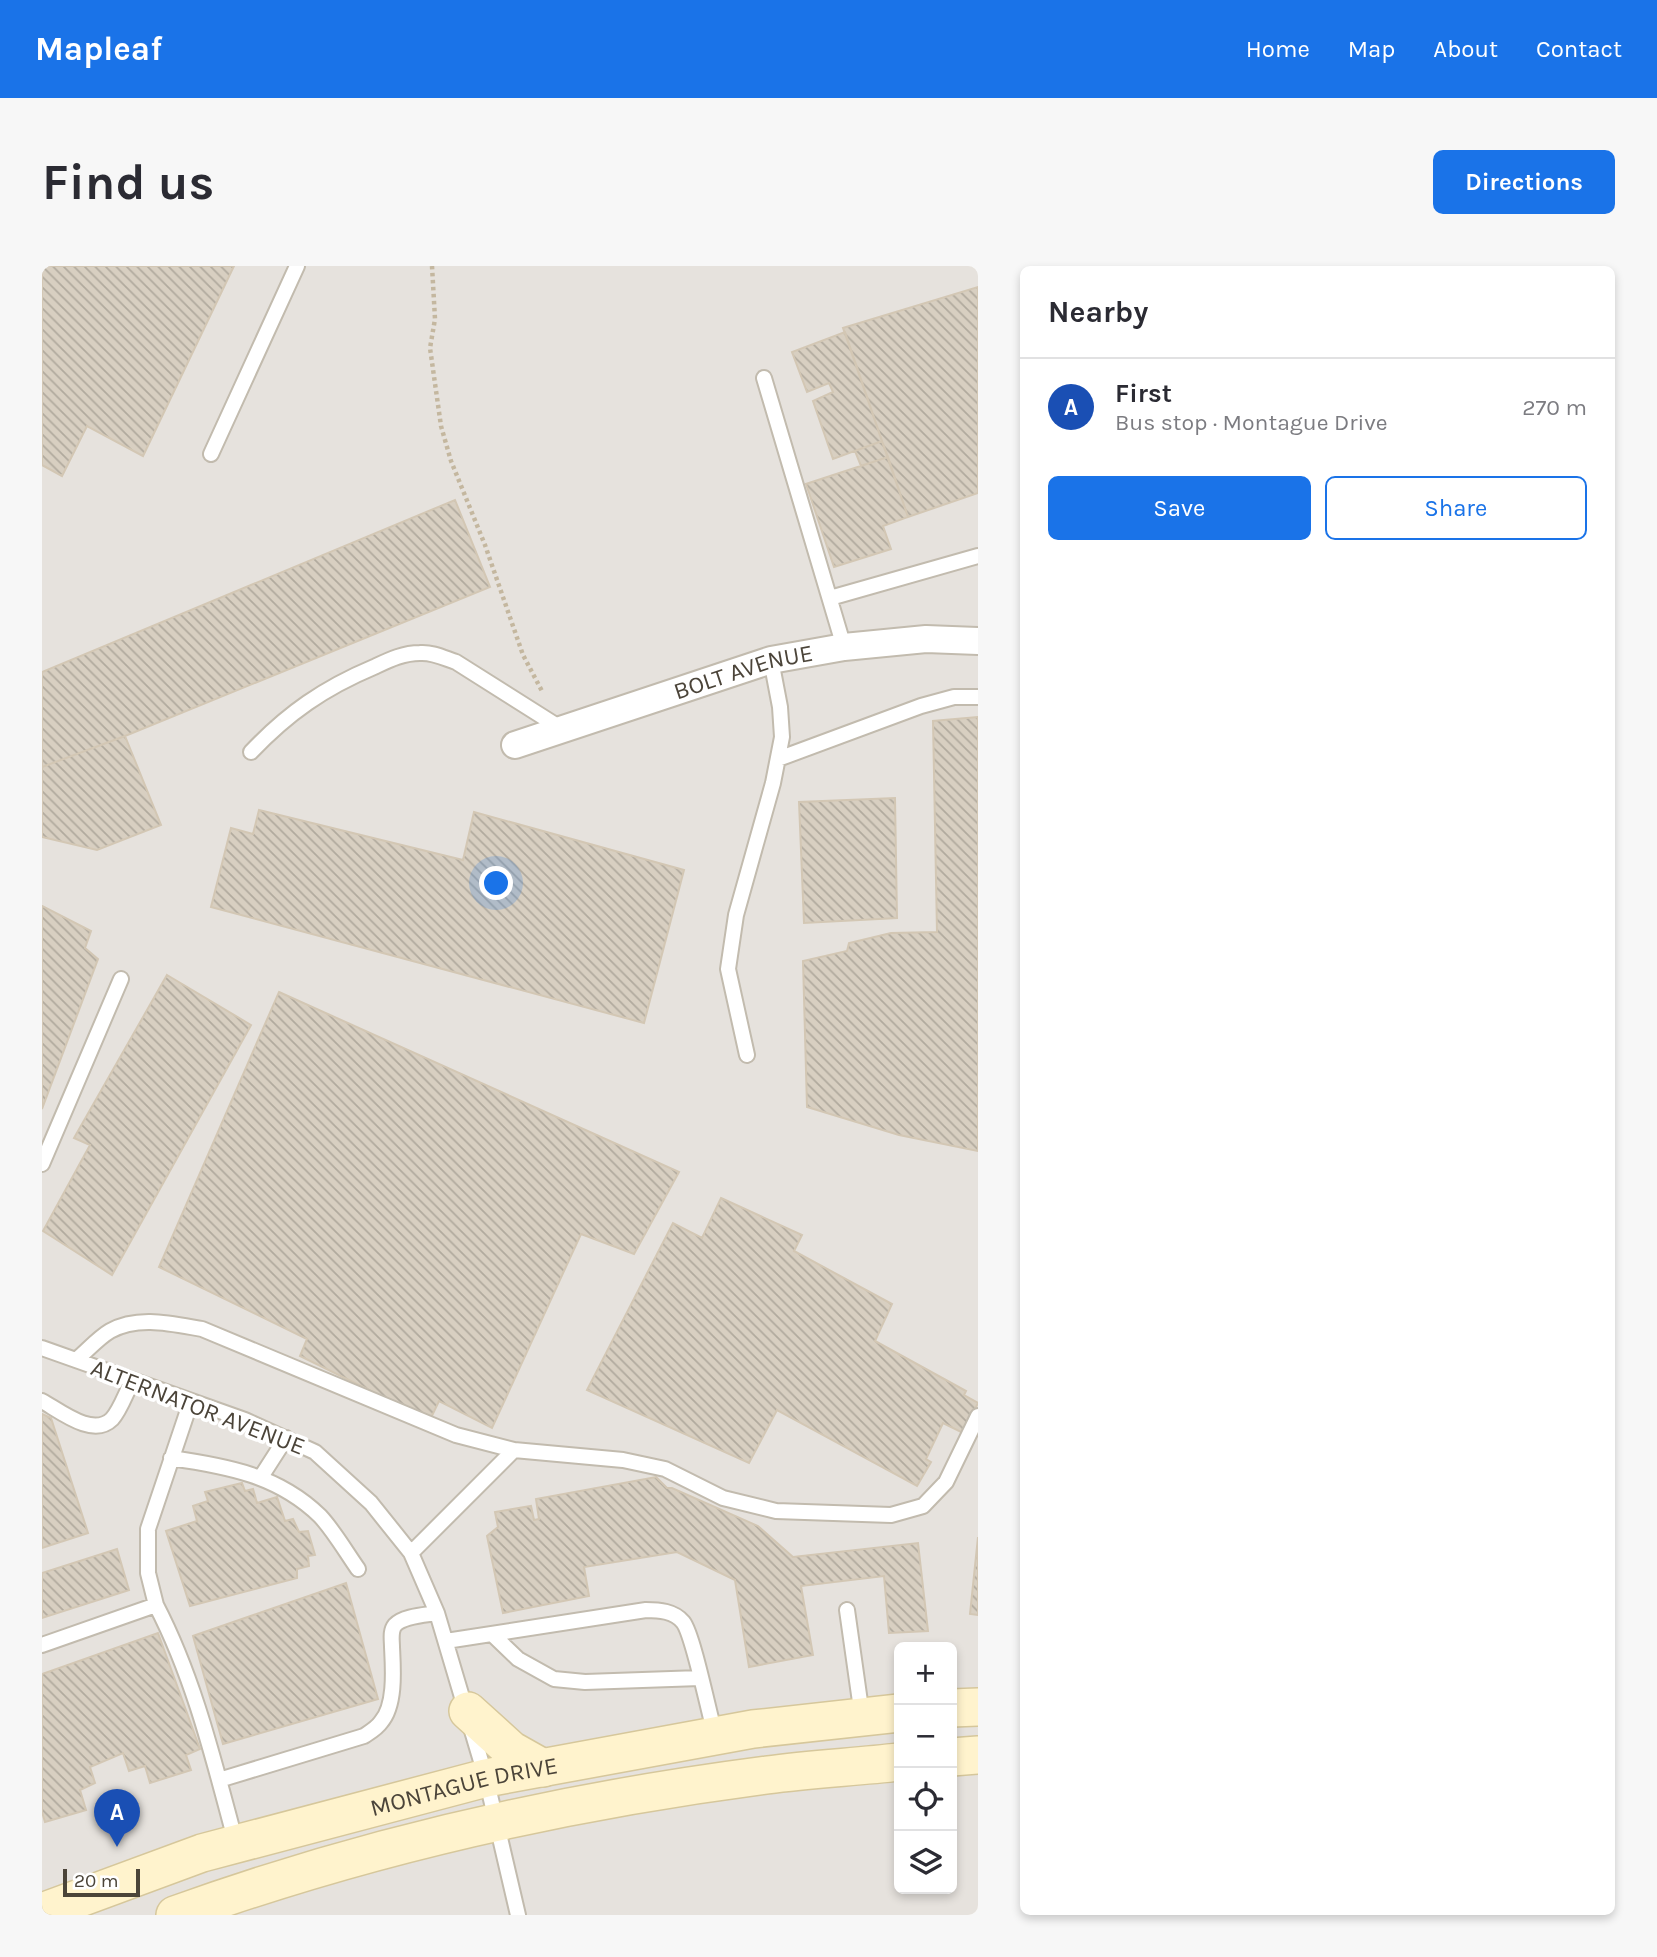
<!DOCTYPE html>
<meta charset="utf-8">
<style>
:root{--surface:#fff;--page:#f7f7f7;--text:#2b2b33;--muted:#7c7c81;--line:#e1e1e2;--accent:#1a73e8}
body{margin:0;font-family:Karla,sans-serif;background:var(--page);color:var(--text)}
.controls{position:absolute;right:21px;bottom:21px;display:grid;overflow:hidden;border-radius:10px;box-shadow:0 4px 10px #0003}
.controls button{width:63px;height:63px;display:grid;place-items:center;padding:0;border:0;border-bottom:2px solid var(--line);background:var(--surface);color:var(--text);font:35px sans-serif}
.scale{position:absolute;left:21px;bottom:18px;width:77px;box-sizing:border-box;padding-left:7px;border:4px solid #4b4439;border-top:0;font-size:19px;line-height:24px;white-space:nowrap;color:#4b4439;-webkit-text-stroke:5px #fff;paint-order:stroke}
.you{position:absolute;left:455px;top:618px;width:24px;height:24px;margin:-18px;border:5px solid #fff;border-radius:50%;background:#1a73e8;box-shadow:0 0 0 10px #1a73e833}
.badge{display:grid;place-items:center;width:46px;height:46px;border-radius:50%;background:var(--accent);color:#fff;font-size:23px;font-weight:700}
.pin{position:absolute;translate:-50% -58px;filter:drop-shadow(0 2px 4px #0008)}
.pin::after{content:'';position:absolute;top:37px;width:24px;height:21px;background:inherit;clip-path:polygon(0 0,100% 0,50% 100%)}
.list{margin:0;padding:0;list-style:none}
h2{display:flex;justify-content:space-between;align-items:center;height:91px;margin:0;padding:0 28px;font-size:30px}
h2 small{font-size:23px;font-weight:400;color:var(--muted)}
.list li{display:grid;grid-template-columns:46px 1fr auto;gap:21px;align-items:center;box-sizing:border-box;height:98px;padding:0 28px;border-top:2px solid var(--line)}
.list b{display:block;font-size:26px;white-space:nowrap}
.list p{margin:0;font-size:23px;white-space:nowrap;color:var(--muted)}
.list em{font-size:23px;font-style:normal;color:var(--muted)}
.actions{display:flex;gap:14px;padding:21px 28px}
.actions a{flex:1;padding:16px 0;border:2px solid var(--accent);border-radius:10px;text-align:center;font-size:24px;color:var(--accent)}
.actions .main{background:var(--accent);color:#fff}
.icon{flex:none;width:38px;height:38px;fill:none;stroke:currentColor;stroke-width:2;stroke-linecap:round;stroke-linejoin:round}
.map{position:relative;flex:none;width:936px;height:1649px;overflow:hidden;border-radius:10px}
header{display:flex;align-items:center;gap:42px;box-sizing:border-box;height:98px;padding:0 35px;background:var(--accent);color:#fff}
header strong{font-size:33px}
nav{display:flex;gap:38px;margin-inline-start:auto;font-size:24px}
.intro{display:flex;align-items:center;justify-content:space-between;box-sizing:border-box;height:168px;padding:0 42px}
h1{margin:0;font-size:49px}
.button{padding:18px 32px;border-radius:10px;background:var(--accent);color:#fff;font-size:24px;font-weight:700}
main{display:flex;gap:42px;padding:0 42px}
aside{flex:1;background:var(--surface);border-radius:10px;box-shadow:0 4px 10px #0003}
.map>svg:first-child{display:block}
</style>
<header>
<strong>Mapleaf</strong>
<nav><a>Home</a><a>Map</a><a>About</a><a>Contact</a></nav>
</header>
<div class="intro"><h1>Find us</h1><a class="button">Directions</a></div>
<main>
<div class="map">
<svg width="936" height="1649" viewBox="0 0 936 1649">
<defs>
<pattern id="building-back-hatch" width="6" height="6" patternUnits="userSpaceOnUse" patternTransform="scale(1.75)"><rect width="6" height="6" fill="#d8cfc1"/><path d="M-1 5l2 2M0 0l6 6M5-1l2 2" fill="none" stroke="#b1aa9e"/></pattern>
</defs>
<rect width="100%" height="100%" fill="#f6f3ec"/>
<path fill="#e6e2dd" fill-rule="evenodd" d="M0,0H936V1649H0ZM857,1381H910V1623H857Z"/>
<path fill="url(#building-back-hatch)" stroke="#d3c7b4" stroke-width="2" d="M0,0H192L101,190L45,160L20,210L0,199Z
M936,21V227L866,251L801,62Z
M803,66L840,175L791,193L771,135L791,126L787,117L765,126L750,86Z
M840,175L846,191L819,200L813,185Z
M846,191L866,251L841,260L849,283L792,301L764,218Z
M413,234L448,321L83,470L0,501V406Z
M936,451V885L857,869L765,841L761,695L805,685L807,677L849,667L895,666L891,455Z
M83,470L119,559L55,584L0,571V501Z
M853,532L855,652L762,657L757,536Z
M217,544L421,594L432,546L642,604L602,757L169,641L189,562L211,568Z
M0,640L49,665L43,682L56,693L0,843Z
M125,709L209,759L70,1009L1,965L48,879L32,872Z
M237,726L637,906L592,988L539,968L450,1162L397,1135L388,1154L258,1090L265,1073L117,1001Z
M679,932L760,969L752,985L850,1038L833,1075L924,1125L922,1129L936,1137L921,1167L901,1157L884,1193L889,1196L875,1220L735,1144L707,1197L545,1124L631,957L660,972Z
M0,1148L9,1152L46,1267L0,1282Z
M614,1211L625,1222H630L716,1260L751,1291L876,1277L886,1365L847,1367L842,1310L759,1320L771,1389L707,1401L693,1314L635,1286L542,1301L547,1330L461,1347L445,1270L456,1261L453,1246L489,1240L492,1254L497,1253L494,1233Z
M200,1217L203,1225L211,1223L215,1237L235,1231L243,1255L251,1253L257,1266L266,1265L273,1289L266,1290L267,1300L255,1303V1312L148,1340L124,1265L155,1255L151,1240L166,1235L163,1226Z
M936,1271V1349L928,1348Z
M75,1283L87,1324L0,1352V1307Z
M304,1317L336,1433L181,1478L151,1370Z
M116,1367L158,1483L144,1489L149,1504L108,1517L103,1500L87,1505L81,1487L48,1501L53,1517L38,1524L44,1544L3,1556L0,1546V1408Z"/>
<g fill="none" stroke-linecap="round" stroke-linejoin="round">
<defs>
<path id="lane" d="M722,112L802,381
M169,188L255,0
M788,332L936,290
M209,486C246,447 282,422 332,401C347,394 361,387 378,387C391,386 402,392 414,396L520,463
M736,493L879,440L912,431H936
M705,789L686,703L694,649L731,517L740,471L738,441L729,394
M0,898L79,713
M0,1082L203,1154L273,1186L329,1237L369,1287L395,1347L444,1512L476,1649
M34,1094C45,1085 56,1072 68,1065C96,1049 131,1058 160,1063L414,1169L472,1184L581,1194L623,1203L681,1232L734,1245L849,1249L881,1240L904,1216L936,1150
M0,1135C18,1145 51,1172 70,1153C79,1143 84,1126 91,1114
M129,1192C184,1200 236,1209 278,1250C292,1265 304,1286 316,1303
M219,1211L244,1172
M369,1287L472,1184
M114,1339L106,1307V1263L149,1135
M805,1344L820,1450
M450,1368L476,1393L512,1413L543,1416L658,1412
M404,1375L604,1344C617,1344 632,1345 641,1356C651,1368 667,1448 673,1468
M0,1379L114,1339C153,1414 172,1496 194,1577
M177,1514L322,1470C328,1466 335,1462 339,1456C354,1439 351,1402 350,1381C350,1374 348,1365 353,1359C361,1350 383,1349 395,1347"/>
<g id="street">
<path id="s1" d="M473,479L729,394L802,381L884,373L936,375"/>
</g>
<g id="secondary">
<path d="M910,1442L936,1441"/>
<path d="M426,1445L469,1484L501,1502"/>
<path d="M910,1491L936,1489"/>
<path id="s2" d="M0,1646L160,1587L444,1512L711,1463L857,1447"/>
<path d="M133,1649C324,1580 524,1535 725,1509C769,1503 813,1501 857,1496"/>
</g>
</defs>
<use href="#lane" stroke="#c2bbae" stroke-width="18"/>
<use href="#street" stroke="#c2bbae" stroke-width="30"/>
<use href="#secondary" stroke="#d6c79b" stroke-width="40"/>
<path stroke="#c4b79f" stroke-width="4.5" stroke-dasharray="3.5 3.5" stroke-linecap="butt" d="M390,0L393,53L388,82L399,160L409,195L443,279L481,389L501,427"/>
<use href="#lane" stroke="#fff" stroke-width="14"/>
<use href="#street" stroke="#fff" stroke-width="26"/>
<use href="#secondary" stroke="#fff3cd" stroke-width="37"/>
</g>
<g text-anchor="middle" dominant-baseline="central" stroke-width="7" stroke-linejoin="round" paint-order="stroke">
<g font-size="24" fill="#4b4439" stroke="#fff">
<text stroke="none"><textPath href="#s1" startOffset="240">BOLT AVENUE</textPath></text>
<text transform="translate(156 1141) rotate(21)">ALTERNATOR AVENUE</text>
<text stroke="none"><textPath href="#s2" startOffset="441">MONTAGUE DRIVE</textPath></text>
</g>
</g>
</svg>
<div class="controls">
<button>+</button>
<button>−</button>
<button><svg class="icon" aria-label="locate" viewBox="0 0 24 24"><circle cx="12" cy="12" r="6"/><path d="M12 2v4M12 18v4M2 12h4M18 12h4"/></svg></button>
<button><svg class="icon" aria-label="layers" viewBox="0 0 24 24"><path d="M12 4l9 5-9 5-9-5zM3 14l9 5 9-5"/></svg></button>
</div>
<div class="scale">20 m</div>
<div class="you"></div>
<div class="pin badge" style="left:75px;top:1581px;background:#1a4fb4">A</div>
</div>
<aside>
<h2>Nearby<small></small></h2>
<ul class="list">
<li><span class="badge" style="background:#1a4fb4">A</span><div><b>First</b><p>Bus stop · Montague Drive</p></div><em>270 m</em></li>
</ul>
<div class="actions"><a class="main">Save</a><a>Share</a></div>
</aside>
</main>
